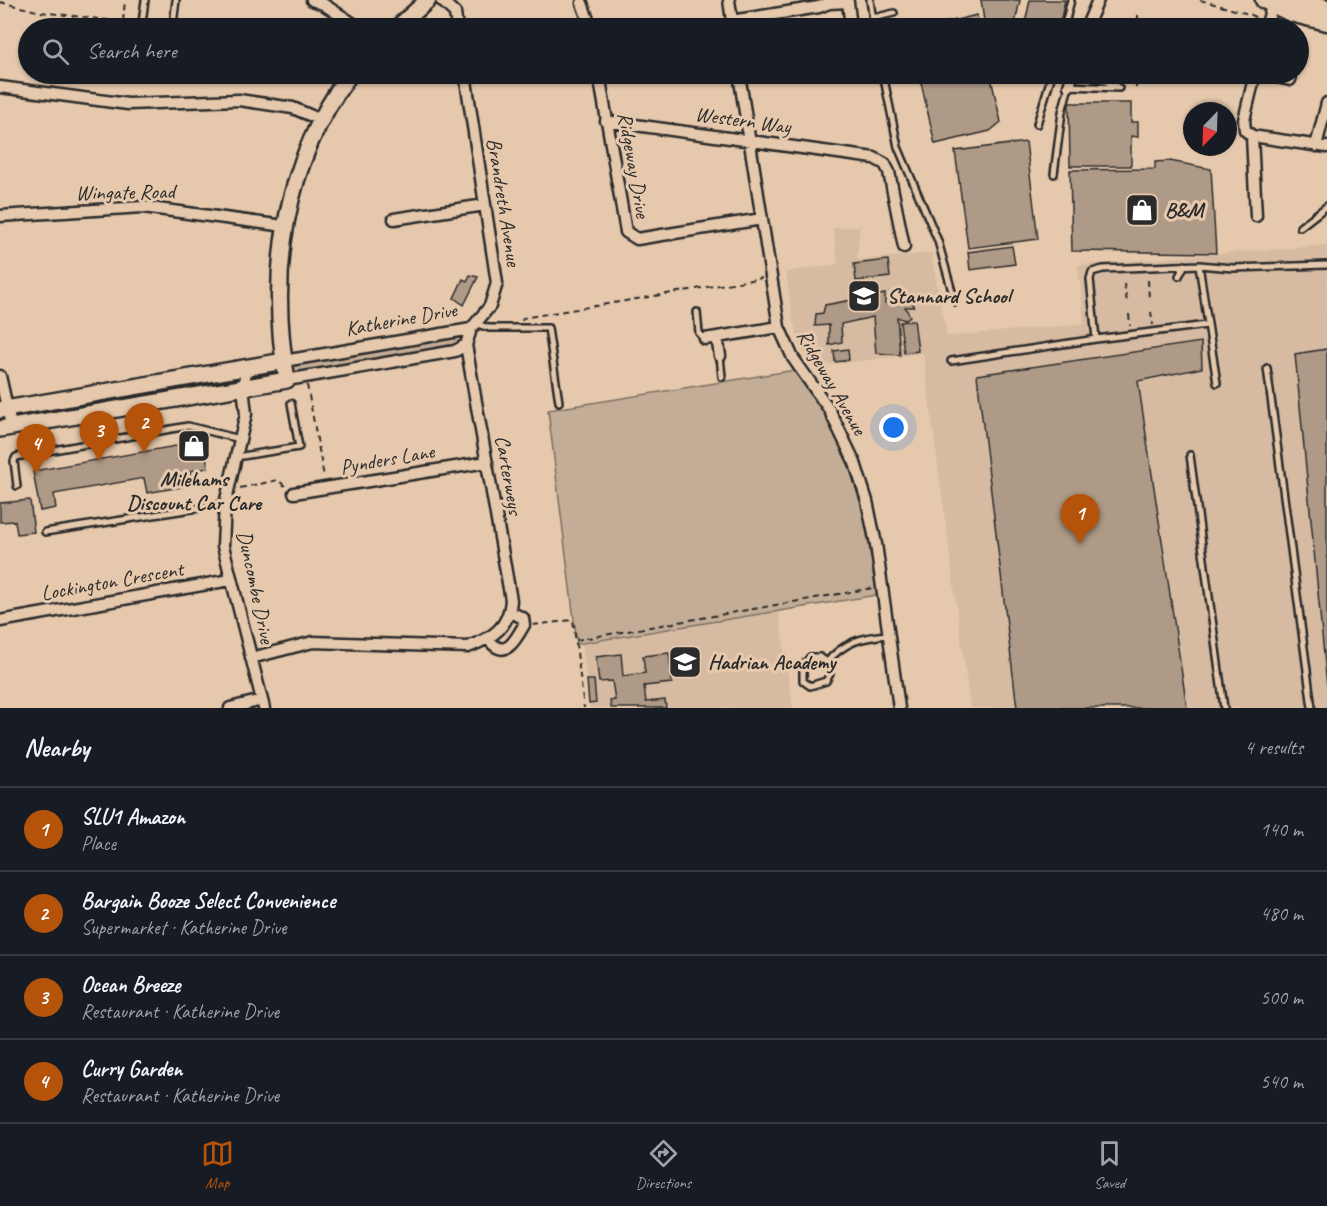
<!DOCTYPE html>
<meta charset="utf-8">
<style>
:root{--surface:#171b24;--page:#242831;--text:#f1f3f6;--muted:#9ea1a6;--line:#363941;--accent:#b45309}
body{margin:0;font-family:Caveat,sans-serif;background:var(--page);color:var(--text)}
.compass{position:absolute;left:1183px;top:102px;width:54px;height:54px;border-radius:50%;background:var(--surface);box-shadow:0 2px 4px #0004;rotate:203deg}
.you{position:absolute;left:894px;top:428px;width:21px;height:21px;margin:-15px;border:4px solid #fff;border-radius:50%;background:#1a73e8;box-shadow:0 0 0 9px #1a73e833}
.badge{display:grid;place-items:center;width:39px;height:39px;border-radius:50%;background:var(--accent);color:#fff;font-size:20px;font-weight:700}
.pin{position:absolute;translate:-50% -50px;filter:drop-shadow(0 2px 3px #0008)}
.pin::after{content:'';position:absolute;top:32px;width:21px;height:18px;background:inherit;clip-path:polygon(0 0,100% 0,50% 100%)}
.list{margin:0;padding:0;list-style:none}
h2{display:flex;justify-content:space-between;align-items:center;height:78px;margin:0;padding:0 24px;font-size:26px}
h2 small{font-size:20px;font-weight:400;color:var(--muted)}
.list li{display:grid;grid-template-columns:39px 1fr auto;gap:18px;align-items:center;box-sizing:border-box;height:84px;padding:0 24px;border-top:2px solid var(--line)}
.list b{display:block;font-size:22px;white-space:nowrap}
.list p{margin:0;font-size:20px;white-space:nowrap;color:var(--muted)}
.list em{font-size:20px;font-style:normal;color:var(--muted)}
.icon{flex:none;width:33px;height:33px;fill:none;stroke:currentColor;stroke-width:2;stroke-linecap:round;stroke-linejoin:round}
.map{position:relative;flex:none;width:1327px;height:708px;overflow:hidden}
.search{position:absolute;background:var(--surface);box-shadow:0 2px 4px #0004;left:18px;right:18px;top:18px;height:66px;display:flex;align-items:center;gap:15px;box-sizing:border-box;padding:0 21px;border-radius:33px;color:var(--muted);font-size:22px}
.sheet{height:414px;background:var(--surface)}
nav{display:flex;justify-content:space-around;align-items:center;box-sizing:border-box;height:84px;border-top:2px solid var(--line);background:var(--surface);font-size:16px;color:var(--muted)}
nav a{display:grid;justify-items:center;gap:3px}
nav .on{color:var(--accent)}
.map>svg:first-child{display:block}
</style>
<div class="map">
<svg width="1327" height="708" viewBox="0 0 1327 708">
<rect width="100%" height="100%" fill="#e6c9ad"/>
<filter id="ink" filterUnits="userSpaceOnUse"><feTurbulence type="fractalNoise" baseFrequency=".0167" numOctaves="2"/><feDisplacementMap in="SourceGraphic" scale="12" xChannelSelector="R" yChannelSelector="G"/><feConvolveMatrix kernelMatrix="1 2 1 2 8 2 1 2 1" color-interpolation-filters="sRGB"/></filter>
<g filter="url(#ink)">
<path fill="#d6bba2" d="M860,226L857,260L931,253L947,336L1084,324L1078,265L1327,245V708H970L923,353L813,367L801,348L793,321L786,272L838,264L833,228Z
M779,612L793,708H590L582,644Z"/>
<path fill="#c4ad96" stroke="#786c60" stroke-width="1.5" d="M460,336L461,345L293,373L291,365Z
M795,370C816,398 837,427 849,460C865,503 869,550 877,595L577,644L548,410Z
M237,375L238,383L18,421L17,412Z"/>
<path fill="#af9a87" stroke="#2b2b2b" stroke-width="1.5" d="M981,0H1020L1014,28H985Z
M1030,0H1065L1059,28H1024Z
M977,15L980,28H924Z
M919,74H990L1001,122L990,131L935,144Z
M1069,103H1131V122H1138V137L1131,136V166H1070Z
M1026,142L1038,239L968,248L955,151Z
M1170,161L1211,169L1216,253L1072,251L1070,170L1155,169V162Z
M1012,246L1015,264L970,270L968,252Z
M888,260L890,277L856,281L854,264Z
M470,275L478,277L464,305L454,298L463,279L467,281Z
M885,294V303L912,296L914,307H905L910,316L905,320L897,317L900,355L876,353L873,317L841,324L842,342L829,345V325L815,326L816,314L823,313L825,305Z
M914,320L918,351L904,353L900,322Z
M1201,342L1202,368L1138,381L1187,708H1017L977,375Z
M848,349L849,360L835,362L834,351Z
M1327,349V686L1295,354Z
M204,441L208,468L190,471L193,485L147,493L144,478L54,494L56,508L40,511L33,471Z
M30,500L34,532L17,534L15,521L0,522V503Z
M669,653L672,683L644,686L646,702L665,700L666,708H611L610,701L615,700L612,681L599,682L596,657L621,654L623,676L645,673L643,656Z
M587,680H594L596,703L589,704Z"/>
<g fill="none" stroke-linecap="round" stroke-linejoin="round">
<defs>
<path id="lane" d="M870,0L874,28
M873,18L894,13
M1089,22L1100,28
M142,23L145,0
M173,25L176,0
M1064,28L1071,0
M883,74L898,147L938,241L955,302
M1091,74L1116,86
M1037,124L1052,74
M1054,174L1062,112L1069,86L1119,88
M1300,227L1327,206
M1179,276L1185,265
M697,312L699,333L705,339
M477,324L489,328H548L559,402
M1096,339L1090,279L1092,272L1103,269L1199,265
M720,356L722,377
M951,361L1096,339L1207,325
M1267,368L1312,708
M1217,383L1199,265L1233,268L1327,265
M29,425L33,440L42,452L188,426L240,439
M1190,455L1224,708
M236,457L299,447L291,403
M17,486L14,461L16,457L42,452
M45,532L224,504
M827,662L820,657H810L803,666V681L810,686L826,681L830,674L827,662C844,642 862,637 888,635"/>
<path id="street" d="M312,0L323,4L360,28
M441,0L455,13L457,28
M729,0L733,28
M582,3L591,28
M731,21L819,7L829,3L848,2L851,28
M1086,28L1098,0
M1266,28L1273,2
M465,74L497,283L490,306L471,329
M599,74L626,232L637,239L762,219
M739,74L779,327L793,358L829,409L855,463L867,501L876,544L899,708
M1255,74L1244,120L1245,130L1252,136L1327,147
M1262,74L1267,75
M1277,77L1290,80
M1069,86L1073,74
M0,87L128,104L239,100L293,108L321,120
M606,121L874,158L885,164L889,172L904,247
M1252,136L1256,216
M1316,146L1327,103
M0,216L143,207L284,226
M394,219L485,205
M717,337L720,356
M705,339L779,327
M284,361L471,329
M247,367L243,387L246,414L225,504L223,546L264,708
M0,376L10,421L17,426
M287,380L455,351L466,345L471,329
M294,493L487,462
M0,621L230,580
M489,640C505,660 515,641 524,625L523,618L510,612
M251,658L313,642L468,647C492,638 509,628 511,600L466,345
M230,708L262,700"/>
<path id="secondary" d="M397,28L428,0
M0,410L284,361
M0,429L287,380C268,273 284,162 350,74"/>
<path id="primary" d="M1264,0L1291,13L1327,22
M1273,2L1294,0L1327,8"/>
</defs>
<use href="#lane" stroke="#2b2b2b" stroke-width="10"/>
<use href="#street" stroke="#2b2b2b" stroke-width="15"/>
<use href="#secondary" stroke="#2b2b2b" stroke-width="20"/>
<use href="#primary" stroke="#2b2b2b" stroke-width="21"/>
<path stroke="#2b2b2b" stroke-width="2" stroke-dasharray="6 4.5" stroke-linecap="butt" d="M1200,0L1252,15L1259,21
M0,2L41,12L123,22L125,0
M1138,15V28
M1136,74V88
M1148,280L1149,299
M1124,284L1127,302
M1151,312L1153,325
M1129,314L1130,326
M522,321L523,318L762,278
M307,385L324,477
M240,488L278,480L287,488
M533,625L573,620L584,708
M576,640L873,588"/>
<use href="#lane" stroke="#e6c9ad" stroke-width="5"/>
<use href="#street" stroke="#e6c9ad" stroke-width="10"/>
<use href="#secondary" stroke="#e6c9ad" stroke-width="15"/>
<use href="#primary" stroke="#e6c9ad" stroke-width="16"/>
</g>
</g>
<defs>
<symbol id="shop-square" viewBox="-11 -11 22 22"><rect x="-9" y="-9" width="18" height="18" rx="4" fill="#2b2b2b" stroke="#e6c9ad"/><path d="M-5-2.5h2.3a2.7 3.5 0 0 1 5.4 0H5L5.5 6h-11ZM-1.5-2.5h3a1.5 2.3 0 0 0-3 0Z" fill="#fff"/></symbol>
<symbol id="school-square" viewBox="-11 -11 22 22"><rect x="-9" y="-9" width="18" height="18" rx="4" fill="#2b2b2b" stroke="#e6c9ad"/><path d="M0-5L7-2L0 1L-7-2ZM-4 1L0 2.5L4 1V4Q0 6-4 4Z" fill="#fff"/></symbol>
</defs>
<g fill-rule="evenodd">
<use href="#shop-square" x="1123" y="191" width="38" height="38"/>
<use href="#school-square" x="845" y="277" width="38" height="38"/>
<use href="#shop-square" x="175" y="427" width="38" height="38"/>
<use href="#school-square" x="666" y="643" width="38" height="38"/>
</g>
<g text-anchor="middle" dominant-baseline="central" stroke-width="6" stroke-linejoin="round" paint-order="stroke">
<g font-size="21" fill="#2b2b2b" stroke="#e6c9ad">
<text transform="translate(743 120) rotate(8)">Western Way</text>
<text transform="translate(634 165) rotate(80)">Ridgeway Drive</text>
<text transform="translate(125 192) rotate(-1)">Wingate Road</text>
<text transform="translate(504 202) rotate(81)">Brandreth Avenue</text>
<text transform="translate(401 319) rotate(-10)">Katherine Drive</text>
<text transform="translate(832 382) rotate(60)">Ridgeway Avenue</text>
<text transform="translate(387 459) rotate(-10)">Pynders Lane</text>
<text transform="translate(509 475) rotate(80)">Carterweys</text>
<text transform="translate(112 581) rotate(-10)">Lockington Crescent</text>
<text transform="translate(256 587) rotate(78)">Duncombe Drive</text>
</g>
<g font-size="21" font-weight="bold" fill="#2b2b2b" stroke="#e6c9ad" text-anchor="start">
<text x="1165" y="210">B&amp;M</text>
<text x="887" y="296">Stannard School</text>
<text x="194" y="479" text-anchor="middle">Milehams<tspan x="194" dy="24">Discount Car Care</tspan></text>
<text x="708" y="662">Hadrian Academy</text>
</g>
</g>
</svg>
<svg class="compass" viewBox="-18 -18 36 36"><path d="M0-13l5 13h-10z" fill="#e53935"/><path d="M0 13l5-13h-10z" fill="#9ea1a6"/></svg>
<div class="you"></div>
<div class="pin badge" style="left:1080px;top:544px">1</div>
<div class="pin badge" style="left:144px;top:453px">2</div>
<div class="pin badge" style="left:99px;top:461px">3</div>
<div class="pin badge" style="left:36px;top:474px">4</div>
<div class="search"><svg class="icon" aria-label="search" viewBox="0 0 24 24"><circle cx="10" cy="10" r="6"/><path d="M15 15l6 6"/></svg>Search here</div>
</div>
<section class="sheet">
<h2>Nearby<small>4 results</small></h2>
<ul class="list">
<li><span class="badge">1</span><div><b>SLU1 Amazon</b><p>Place</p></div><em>140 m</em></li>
<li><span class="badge">2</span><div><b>Bargain Booze Select Convenience</b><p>Supermarket · Katherine Drive</p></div><em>480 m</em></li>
<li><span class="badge">3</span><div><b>Ocean Breeze</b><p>Restaurant · Katherine Drive</p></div><em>500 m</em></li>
<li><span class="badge">4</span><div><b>Curry Garden</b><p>Restaurant · Katherine Drive</p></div><em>540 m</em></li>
</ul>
</section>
<nav>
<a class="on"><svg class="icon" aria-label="map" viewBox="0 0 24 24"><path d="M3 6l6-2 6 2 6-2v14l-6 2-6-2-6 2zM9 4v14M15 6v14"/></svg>Map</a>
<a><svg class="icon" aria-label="directions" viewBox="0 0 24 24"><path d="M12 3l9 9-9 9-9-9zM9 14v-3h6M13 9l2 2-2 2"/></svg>Directions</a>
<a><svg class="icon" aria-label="saved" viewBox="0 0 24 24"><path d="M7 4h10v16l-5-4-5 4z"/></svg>Saved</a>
</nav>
